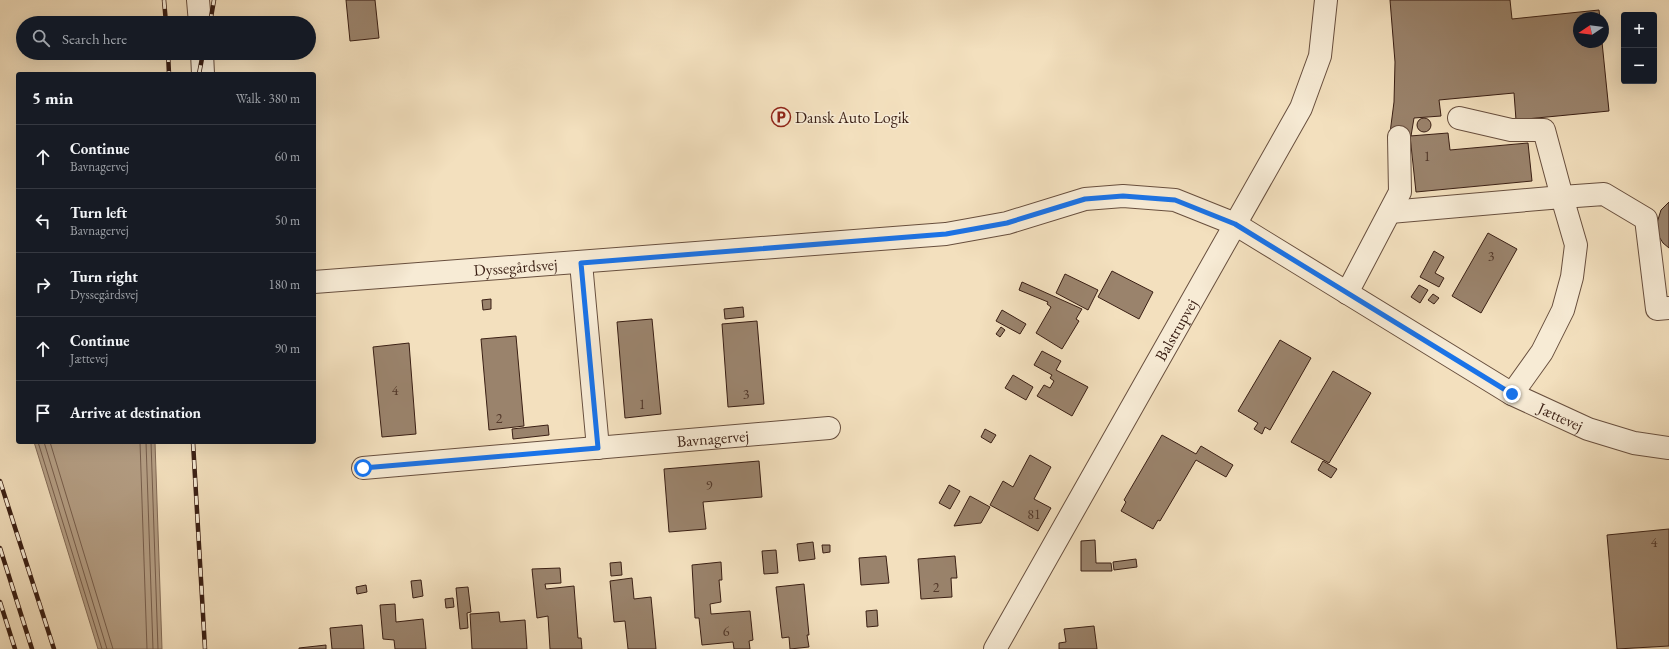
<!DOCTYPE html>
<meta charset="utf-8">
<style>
:root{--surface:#171b24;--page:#242831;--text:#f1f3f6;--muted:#9ea1a6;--line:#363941}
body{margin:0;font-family:"EB Garamond",serif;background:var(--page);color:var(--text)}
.controls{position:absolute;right:12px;top:12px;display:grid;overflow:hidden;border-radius:4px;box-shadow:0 4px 16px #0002}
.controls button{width:36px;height:36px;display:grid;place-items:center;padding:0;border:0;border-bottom:1px solid var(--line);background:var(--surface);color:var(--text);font:20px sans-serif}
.compass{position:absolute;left:1573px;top:12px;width:36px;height:36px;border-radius:50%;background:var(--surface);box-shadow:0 4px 16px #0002;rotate:257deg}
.stop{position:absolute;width:12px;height:12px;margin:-9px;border:3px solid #1a73e8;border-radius:50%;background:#fff}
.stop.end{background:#1a73e8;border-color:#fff;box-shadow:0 1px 4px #0008}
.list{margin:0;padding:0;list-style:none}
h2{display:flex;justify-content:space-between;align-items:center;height:52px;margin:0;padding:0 16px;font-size:17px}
h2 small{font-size:13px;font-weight:400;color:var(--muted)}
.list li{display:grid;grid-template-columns:26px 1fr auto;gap:12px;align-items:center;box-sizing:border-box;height:64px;padding:0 16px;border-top:1px solid var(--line)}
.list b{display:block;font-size:15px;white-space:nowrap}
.list p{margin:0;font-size:13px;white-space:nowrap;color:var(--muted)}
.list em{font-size:13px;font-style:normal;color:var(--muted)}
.icon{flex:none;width:22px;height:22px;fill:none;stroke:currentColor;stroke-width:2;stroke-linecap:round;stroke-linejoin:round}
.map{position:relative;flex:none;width:1669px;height:649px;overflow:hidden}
.search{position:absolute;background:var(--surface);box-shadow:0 4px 16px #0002;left:16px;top:16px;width:300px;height:44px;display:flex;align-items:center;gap:10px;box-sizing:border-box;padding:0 14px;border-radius:22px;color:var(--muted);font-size:15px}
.panel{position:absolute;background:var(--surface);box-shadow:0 4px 16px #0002;left:16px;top:72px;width:300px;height:372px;border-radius:4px}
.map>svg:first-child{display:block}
</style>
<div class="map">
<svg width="1669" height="649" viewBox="0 0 1669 649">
<rect width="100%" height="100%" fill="#f3e0be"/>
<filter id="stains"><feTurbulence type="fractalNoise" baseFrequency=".005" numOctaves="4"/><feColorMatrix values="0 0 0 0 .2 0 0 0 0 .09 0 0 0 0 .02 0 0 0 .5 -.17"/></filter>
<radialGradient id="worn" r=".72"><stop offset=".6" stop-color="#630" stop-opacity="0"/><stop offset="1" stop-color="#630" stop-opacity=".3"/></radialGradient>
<path fill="#b49e84" stroke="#836b57" d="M34,442H155L162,649H98Z"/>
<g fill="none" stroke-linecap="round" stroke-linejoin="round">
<path stroke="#775e4c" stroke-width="1" d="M38,442L102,649
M44,442L107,649
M50,442L113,649
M140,442L147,649
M146,442L153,649
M151,442L158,649"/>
</g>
<path fill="#9a836c" stroke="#3a1f14" d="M346,0H375L379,38L350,41Z
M1390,0H1510L1512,19L1599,10L1600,18H1579V42H1602L1609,111L1516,120L1514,93L1439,100L1441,116L1414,118L1411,136L1390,133L1394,102L1395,62Z
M1417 125a7 7 0 1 1 14 0a7 7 0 1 1-14 0Z
M1448,133L1450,150L1528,143L1532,181L1416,192L1410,136Z
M1669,202V248L1663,243L1658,235L1656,226L1661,210Z
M1488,233L1517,249L1481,313L1452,296Z
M1434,251L1444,257L1435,273L1444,278L1439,287L1420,277Z
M1112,271L1153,292L1139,319L1098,297Z
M1065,274L1098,290L1088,310L1056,293Z
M1022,282L1082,309L1076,319L1079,321L1062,349L1036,333L1051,307L1047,304L1048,302L1019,290Z
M1419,285L1428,290L1420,303L1411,297Z
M1433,294L1439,298L1434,304L1428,300Z
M491,299V309L483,310L482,300Z
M743,307L744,317L725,319L724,309Z
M1002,310L1026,324L1020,334L996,321Z
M652,319L661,414L625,418L617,322Z
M757,321L764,404L728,407L722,324Z
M1001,327L1005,330L1000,337L996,334Z
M516,336L524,426L489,430L481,339Z
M1280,340L1311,358L1270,430L1265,427L1262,434L1254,429L1258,423L1238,411Z
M409,343L416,434L382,437L373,347Z
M1042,351L1061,361L1056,370L1088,387L1072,416L1037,396L1044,385L1050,388L1054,381L1050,378L1052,375L1034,365Z
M1333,371L1371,393L1329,463L1291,442Z
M1013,375L1033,387L1026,400L1005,388Z
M548,425L549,435L513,439L512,429Z
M985,429L996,435L991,443L981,437Z
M1162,435L1196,454L1201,446L1233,465L1226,477L1196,460L1160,521L1158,520L1153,529L1121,511L1126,502L1124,500Z
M1030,455L1051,467L1034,499L1051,508L1038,531L990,505L1003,481L1013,487Z
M759,461L762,497L703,502L706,529L669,532L664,469Z
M1323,461L1337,469L1331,478L1318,470Z
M949,485L960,491L950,509L939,503Z
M970,496L990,507L981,523L954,526Z
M1669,529V646L1617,649L1607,535Z
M1095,540L1096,563H1111L1112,571H1081V541Z
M813,542L815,559L799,561L797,544Z
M822,545H830V552L823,553Z
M776,550L778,573L764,574L762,551Z
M886,556L889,583L861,585L859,558Z
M955,556L957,578H951L952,597L921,599L918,559Z
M1136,559L1137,567L1114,570L1113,562Z
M621,562L622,575L611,576L610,563Z
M721,562L722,580H719L721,602L710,604L711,614L750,611L753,640L749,641L750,649H734L733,642L702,645L699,618H695L692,565Z
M560,568L561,583L545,584L546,589L574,586L578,638H581L582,649H550L548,616L537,618L532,569Z
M632,578L634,599L651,597L656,649H628L625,621L614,622L610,581Z
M421,580L423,596L413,598L411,581Z
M804,584L809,635H807L809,647L790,649L789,637L782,638L776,587Z
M366,585L367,592L357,594L356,587Z
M468,587L471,612L467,613L468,628L460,629L456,588Z
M453,598L454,607L446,608L445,599Z
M395,604L396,622L423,619L426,649H395L394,640L383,639L380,605Z
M877,610L878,626L867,627L866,611Z
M499,612L500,622L525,620L527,649H472L470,614Z
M362,625L364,649H332L330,628Z
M1094,626L1097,649H1059V643L1066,642L1064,629Z
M326,645V649H299V648Z"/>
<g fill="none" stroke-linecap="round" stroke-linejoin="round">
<defs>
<g id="minor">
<path d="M198,0L200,23"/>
<path d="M202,53L203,74"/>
<path d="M1459,118L1511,130H1544L1562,197L1604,194L1646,219L1657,309L1669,308"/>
<path d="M1390,212L1562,197L1576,245L1572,277L1563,310L1542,352L1512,394"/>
<path d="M581,263L598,448"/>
<path id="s1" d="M314,282L946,234L1007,223L1085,199L1123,196L1175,200L1235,224L1512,394L1588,429L1634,443L1669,448"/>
<path d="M1347,293L1400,192L1399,137"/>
<path id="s2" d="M363,468L829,428"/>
<path id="s3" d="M995,649L1301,108L1320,56L1326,0"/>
</g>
</defs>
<use href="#minor" stroke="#684f3e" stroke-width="24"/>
<use href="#minor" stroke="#f7ebd5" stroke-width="22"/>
<defs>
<path id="rail" d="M164,0L166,23
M210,23L214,0
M168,53L169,74
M199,74L203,53
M193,442L205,649
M0,481L54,649
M0,548L32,649
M0,602L15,649"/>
</defs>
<use href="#rail" stroke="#3a1f14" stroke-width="4.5"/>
<use href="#rail" stroke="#f7ebd5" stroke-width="3" stroke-dasharray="9" stroke-linecap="butt"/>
</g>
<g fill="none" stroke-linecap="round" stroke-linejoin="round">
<path stroke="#1a73e8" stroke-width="5" d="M363,468L598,448L581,263L946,234L1007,223L1085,199L1123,196L1175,200L1235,224L1512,394"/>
</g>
<defs>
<symbol id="parking-ring" viewBox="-11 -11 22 22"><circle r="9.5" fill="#f7ebd5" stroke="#8f2418" stroke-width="1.5"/><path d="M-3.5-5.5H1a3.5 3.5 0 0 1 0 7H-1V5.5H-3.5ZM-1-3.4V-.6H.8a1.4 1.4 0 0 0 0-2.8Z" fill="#8f2418"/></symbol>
</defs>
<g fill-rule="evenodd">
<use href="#parking-ring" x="770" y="106" width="22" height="22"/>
</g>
<g text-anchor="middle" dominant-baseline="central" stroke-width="3" stroke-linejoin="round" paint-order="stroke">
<g font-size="14" fill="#52382a">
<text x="1427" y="156">1</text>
<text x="1491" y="256">3</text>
<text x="395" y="390">4</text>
<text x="746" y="394">3</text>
<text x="642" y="404">1</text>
<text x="499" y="418">2</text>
<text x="709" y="485">9</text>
<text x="1034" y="514">81</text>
<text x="1654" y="542">4</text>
<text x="936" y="587">2</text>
<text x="726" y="631">6</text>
</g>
<g font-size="16" fill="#3a1f14" stroke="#f7ebd5" text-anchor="start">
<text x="795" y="117">Dansk Auto Logik</text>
</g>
<g font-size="16" fill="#3a1f14" stroke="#f7ebd5">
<text stroke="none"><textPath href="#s1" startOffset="202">Dyssegårdsvej</textPath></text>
<text stroke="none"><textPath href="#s3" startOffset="367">Balstrupvej</textPath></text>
<text stroke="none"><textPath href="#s1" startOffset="1311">Jættevej</textPath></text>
<text stroke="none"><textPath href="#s2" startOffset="351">Bavnagervej</textPath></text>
</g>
</g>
<rect width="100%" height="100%" filter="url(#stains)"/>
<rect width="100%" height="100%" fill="url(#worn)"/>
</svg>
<div class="controls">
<button>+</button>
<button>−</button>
</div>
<svg class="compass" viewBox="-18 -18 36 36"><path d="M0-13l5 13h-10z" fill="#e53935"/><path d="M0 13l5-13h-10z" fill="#9ea1a6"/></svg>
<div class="stop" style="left:363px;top:468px"></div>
<div class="stop end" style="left:1512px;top:394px"></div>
<div class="search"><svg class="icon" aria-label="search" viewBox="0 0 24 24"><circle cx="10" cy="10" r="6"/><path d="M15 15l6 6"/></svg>Search here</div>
<section class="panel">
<h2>5 min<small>Walk · 380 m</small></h2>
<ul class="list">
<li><svg class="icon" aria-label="ahead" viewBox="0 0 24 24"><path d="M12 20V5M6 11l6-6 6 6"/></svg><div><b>Continue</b><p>Bavnagervej</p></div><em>60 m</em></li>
<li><svg class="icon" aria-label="left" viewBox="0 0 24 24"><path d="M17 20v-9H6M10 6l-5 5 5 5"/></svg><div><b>Turn left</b><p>Bavnagervej</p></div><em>50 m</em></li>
<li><svg class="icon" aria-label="right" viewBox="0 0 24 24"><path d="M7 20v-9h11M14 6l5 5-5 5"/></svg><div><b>Turn right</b><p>Dyssegårdsvej</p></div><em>180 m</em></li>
<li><svg class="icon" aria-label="ahead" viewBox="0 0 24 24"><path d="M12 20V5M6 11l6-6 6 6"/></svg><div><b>Continue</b><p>Jættevej</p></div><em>90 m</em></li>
<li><svg class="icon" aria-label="arrive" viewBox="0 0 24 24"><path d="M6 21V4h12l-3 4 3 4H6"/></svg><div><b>Arrive at destination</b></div></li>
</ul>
</section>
</div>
